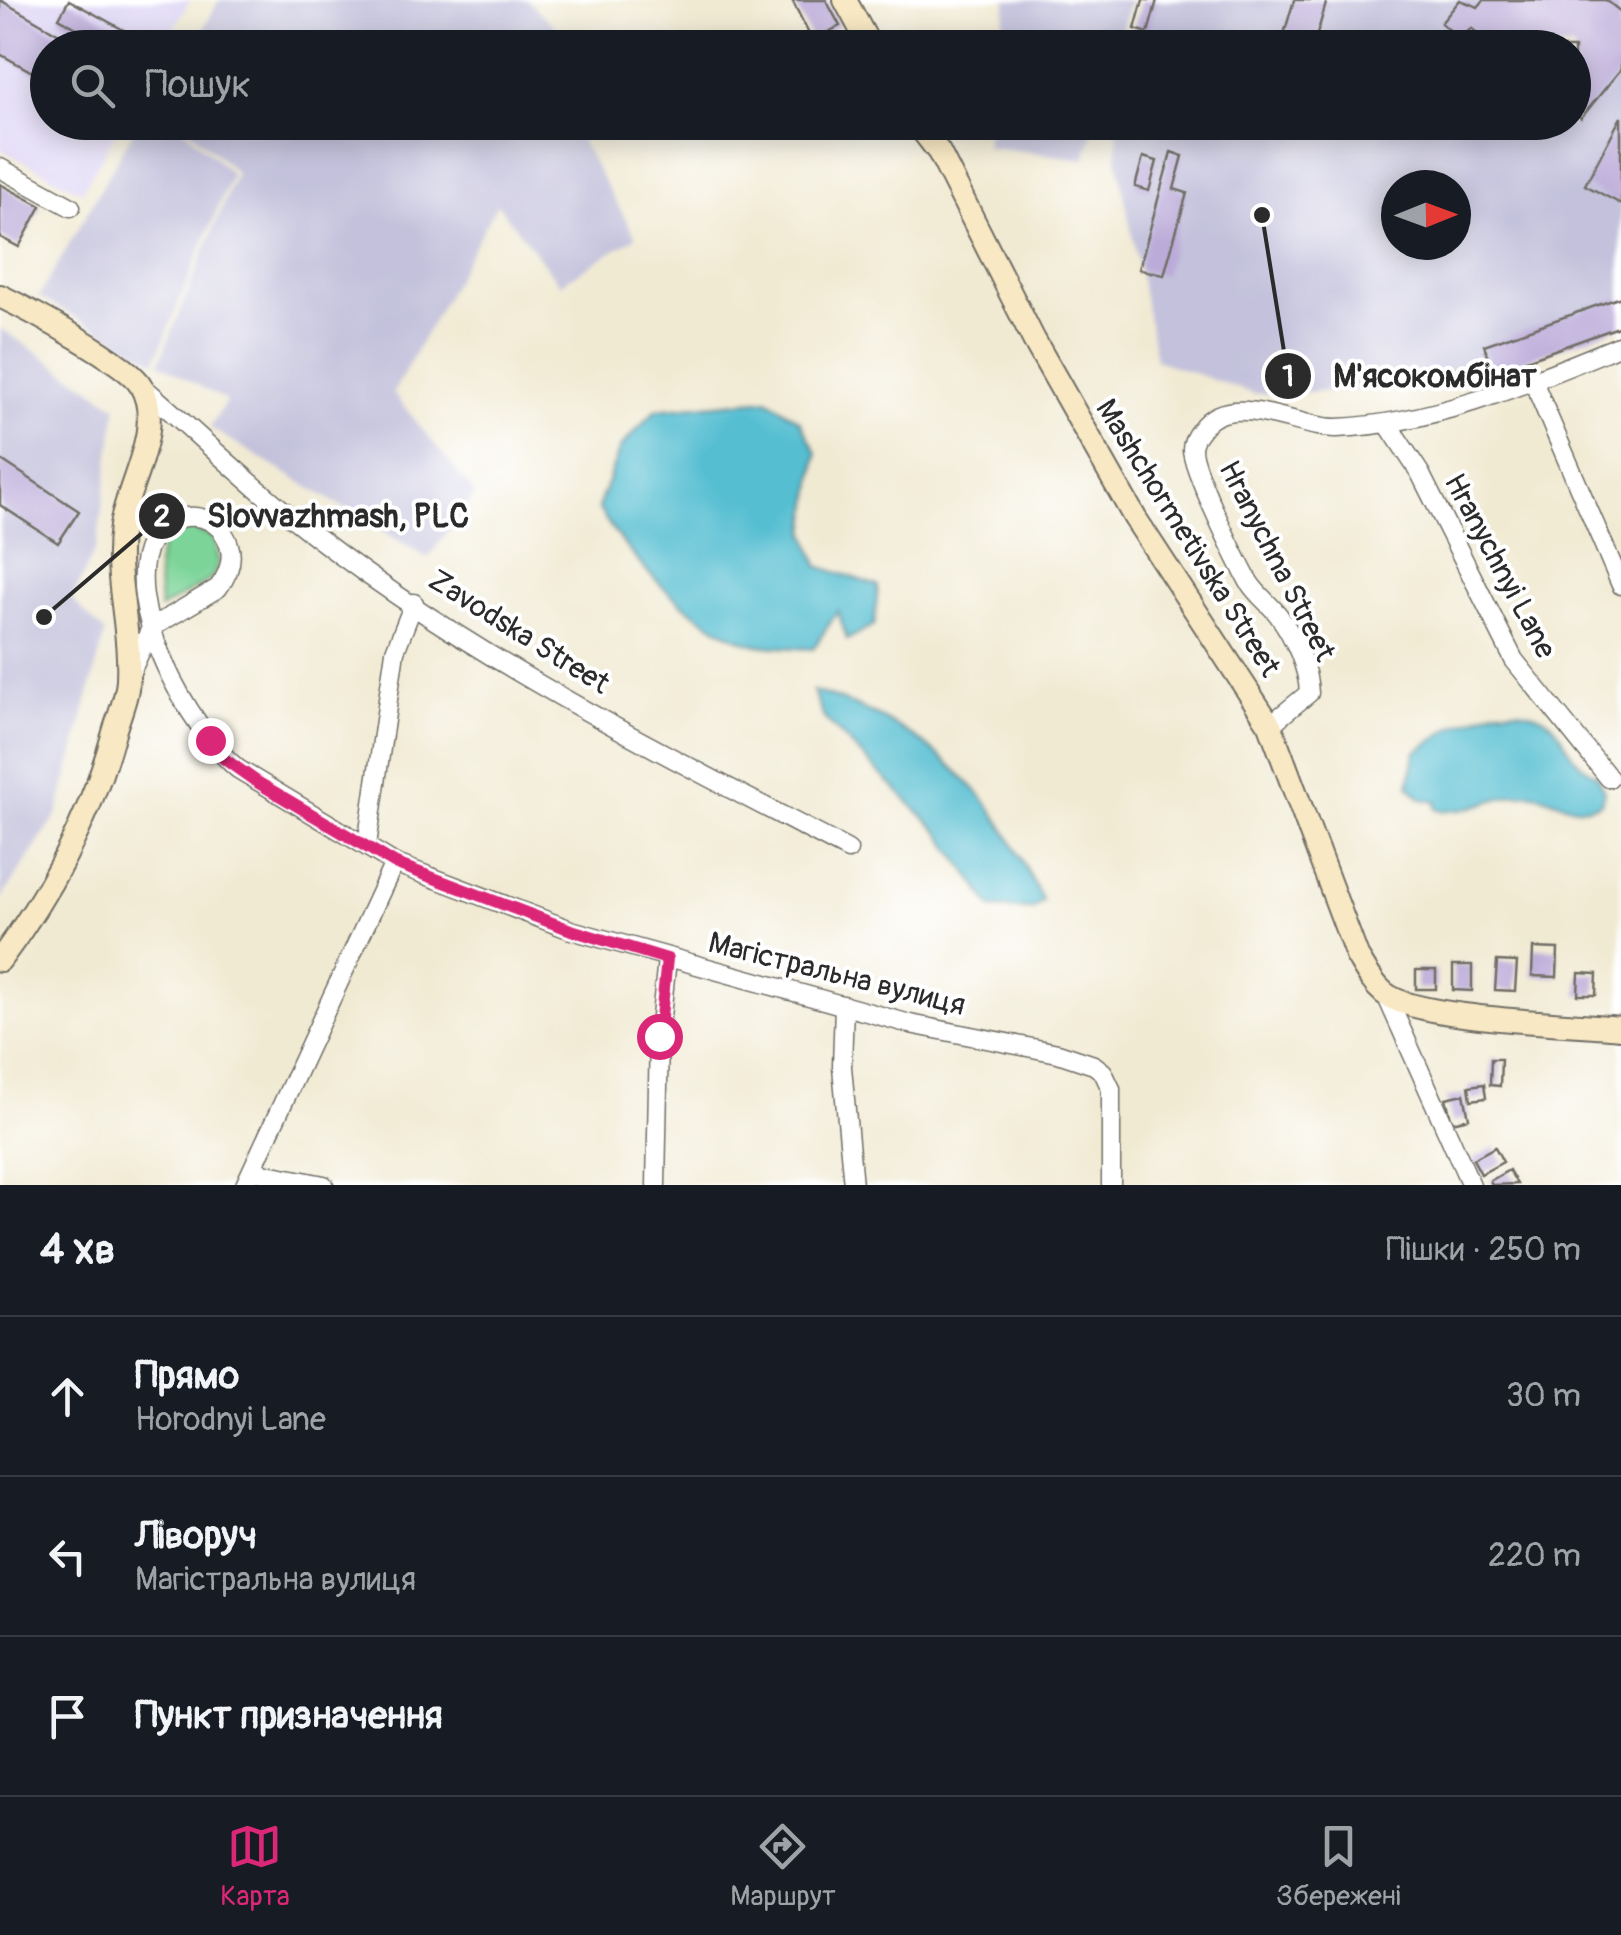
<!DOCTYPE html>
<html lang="uk">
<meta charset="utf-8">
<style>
:root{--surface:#171b24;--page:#242831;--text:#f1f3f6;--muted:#9ea1a6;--line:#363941;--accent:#db2777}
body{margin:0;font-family:Pangolin,sans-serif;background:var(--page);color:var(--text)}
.compass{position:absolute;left:1381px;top:170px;width:90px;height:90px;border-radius:50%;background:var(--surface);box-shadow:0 5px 25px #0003;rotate:89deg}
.stop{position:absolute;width:30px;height:30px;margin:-22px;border:8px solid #db2777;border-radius:50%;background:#fff}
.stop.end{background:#db2777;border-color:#fff;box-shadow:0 2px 10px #0008}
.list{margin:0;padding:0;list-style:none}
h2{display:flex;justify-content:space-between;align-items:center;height:130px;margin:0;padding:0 40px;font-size:42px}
h2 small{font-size:32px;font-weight:400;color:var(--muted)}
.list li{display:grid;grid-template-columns:65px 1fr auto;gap:30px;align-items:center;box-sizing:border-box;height:160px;padding:0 40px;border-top:2px solid var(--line)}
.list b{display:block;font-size:38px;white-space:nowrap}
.list p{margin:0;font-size:32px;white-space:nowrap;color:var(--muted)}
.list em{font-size:32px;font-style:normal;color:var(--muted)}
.icon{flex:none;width:55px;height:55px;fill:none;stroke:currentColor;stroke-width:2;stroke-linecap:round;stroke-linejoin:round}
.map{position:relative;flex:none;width:1621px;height:1185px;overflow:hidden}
.search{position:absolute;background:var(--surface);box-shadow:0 5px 25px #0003;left:30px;right:30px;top:30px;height:110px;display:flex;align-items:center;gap:25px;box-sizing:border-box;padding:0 35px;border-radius:55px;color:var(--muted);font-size:38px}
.sheet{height:610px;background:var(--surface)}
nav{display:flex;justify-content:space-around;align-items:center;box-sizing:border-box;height:140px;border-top:2px solid var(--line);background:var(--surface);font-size:28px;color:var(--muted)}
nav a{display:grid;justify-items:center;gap:5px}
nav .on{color:var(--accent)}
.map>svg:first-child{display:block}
</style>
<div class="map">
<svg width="1621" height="1185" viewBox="0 0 1621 1185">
<rect width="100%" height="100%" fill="#fff"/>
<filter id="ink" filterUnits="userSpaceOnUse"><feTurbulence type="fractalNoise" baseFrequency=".01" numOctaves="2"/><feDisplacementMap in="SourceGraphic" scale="20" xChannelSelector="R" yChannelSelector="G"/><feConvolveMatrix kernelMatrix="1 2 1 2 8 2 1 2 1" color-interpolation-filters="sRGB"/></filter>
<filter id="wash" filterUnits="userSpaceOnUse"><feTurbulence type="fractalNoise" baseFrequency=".0048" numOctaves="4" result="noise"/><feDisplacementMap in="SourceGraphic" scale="40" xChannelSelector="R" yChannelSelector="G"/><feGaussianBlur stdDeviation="2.25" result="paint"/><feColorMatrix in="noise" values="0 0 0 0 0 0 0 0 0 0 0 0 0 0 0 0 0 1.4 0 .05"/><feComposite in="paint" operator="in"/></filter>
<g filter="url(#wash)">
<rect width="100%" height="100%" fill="#f1ead3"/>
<path fill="#ded5f5" d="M0,0H190L163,47L48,48V122L121,123L82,192L0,149Z"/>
<path fill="#c3c1db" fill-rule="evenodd" d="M219,0H527L555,27L552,47H194Z
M1007,0H1130L1117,47H1000Z
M1141,0H1621V326L1439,387L1254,394L1156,360L1117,157L1118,123L1574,122V48L1128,47ZM1396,185H1456V245H1396Z
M138,123H178L232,174L155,361L39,297Z
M183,123H570L636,237L560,284L497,204L393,393L475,494L428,558L210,428L226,401L159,363L236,173Z
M989,123V122L1095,123L1085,159L985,146Z
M0,328L117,406L97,545L72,600L105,633L58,813L0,901Z"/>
<path fill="#7cd499" stroke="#548062" stroke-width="2.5" d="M189,527L214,538L219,564L210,580L160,609L157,565L162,544Z"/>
<path fill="#55bed1" stroke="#40747e" stroke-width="2.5" d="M768,399L800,421L817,453L806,532L818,566L878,586L874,625L847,640L838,611L813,649C793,647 764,649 744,641C684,616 632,562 598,508L620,448L656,410Z
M813,691C878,709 934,743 980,795C1006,824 1024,867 1043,901L1033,909L992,908L939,832L824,718Z
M1497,709C1579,708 1548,752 1597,775L1604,791L1601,803C1568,818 1551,789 1519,794C1492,797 1463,817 1436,809V802L1422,799L1409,786L1415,753L1452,727Z"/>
<g id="blocks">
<path fill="#bbabd9" d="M0,0L66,38L60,48H48L43,78L0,54Z
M69,0L129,33L121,48H111L59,18Z
M792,0H826L840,26L812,40Z
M1143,0H1157L1148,33L1135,29Z
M1294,0H1327L1313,48H1280Z
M1460,0L1478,7L1484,0H1606L1621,12V69L1581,118L1574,112V48H1495L1471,28L1461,40L1441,23Z
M1621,117V204L1585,185Z
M1171,152L1183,156L1174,189L1187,193L1164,275L1139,269Z
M1143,157L1157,161L1149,191L1135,187Z
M0,184L41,206L19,247L0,237Z
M1621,297V326L1493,372L1484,345Z
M0,459L79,511L58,543L0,505Z
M1533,948L1558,949L1557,977L1532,976Z
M1497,961L1517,962L1515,991L1495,990Z
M1453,965H1472V991L1453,990Z
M1416,970H1436V989H1416Z
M1579,973L1597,974L1596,995H1578Z
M1491,1059H1501L1500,1086L1490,1085Z
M1484,1084L1486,1098L1471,1100L1469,1086Z
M1464,1094L1469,1118L1452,1122L1446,1098Z
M1495,1147L1503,1162L1481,1174L1473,1159Z
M1509,1170L1517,1184L1492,1185L1490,1181Z"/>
</g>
</g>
<g filter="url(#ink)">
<use href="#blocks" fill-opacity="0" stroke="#706e66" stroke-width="2.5"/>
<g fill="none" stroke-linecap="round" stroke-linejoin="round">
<defs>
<path id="street" d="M0,168L71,207
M1533,381L1621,585
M142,386C191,428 239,475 290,516C458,652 657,750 848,850
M1387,423L1420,473L1514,660L1609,778
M131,672L151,628L218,588C228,575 234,561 229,545C218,508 169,508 151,541C118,602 191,731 238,769L394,863L571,930L910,1024L1058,1053L1094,1065L1103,1072L1111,1089V1185
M1270,725L1309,693C1308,667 1294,637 1279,616C1270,604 1257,595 1249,582C1237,560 1192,469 1192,449C1192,441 1196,435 1201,429C1230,388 1298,429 1337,428C1435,424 1531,382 1621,345
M367,845L395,651L414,603
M1386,995L1471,1185
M844,1005L842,1067L853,1185
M252,1171L324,1185
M245,1185L394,863
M656,1185L659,1036L667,959"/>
<path id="secondary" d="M845,0L871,48
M916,122L939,152L1034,340L1135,518L1270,725L1357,956C1365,969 1372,983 1384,993C1417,1020 1572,1023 1621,1028
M0,296C27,309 129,363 141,386C165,428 127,484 121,526C113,578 131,626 128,678C128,694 120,713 115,729C92,814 53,889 0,960"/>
</defs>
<use href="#street" stroke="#706e66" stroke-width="21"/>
<use href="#secondary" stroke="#706e66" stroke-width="26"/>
<use href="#street" stroke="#fff" stroke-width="18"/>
<use href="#secondary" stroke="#f8e8c3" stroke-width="22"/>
</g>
</g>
<g fill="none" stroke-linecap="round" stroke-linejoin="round" filter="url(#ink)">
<path stroke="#db2777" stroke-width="12" d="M210,740L223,758L257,782L394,863L571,930L667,959L659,1036"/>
</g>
<g text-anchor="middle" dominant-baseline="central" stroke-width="8" stroke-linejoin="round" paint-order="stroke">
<g font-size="30" fill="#2b2b2b" stroke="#fff">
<text transform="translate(1188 538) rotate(58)">Mashchormetivska Street</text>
<text transform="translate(1277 561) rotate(63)">Hranychna Street</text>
<text transform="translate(1500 566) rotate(62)">Hranychnyi Lane</text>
<text transform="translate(519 632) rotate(32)">Zavodska Street</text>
<text transform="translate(837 974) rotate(14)">Магістральна вулиця</text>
</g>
</g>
<path fill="none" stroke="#2b2b2b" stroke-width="4" d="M1262 215L1288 376M44 617L162 516"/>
<g fill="#2b2b2b" stroke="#fff" stroke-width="4">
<circle cx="1262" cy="215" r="10"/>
<circle cx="44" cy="617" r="10"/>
<circle cx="1288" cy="376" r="25"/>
<circle cx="162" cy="516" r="25"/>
</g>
<g font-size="30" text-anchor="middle" font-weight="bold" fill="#fff">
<text x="1288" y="386">1</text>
<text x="162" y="526">2</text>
</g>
<g font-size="32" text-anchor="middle" font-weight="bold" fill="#2b2b2b" stroke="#fff" stroke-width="8" stroke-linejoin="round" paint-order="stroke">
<text x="1435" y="387">М'ясокомбінат</text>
<text x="338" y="527">Slovvazhmash, PLC</text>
</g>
</svg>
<svg class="compass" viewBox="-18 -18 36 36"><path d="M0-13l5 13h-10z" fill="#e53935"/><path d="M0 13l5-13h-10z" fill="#9ea1a6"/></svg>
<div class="stop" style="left:659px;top:1036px"></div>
<div class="stop end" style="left:210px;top:740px"></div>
<div class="search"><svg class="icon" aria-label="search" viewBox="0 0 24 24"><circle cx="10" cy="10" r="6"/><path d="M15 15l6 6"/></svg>Пошук</div>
</div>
<section class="sheet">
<h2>4 хв<small>Пішки · 250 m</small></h2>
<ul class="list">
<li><svg class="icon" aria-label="ahead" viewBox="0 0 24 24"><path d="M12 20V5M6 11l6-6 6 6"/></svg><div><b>Прямо</b><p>Horodnyi Lane</p></div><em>30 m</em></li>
<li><svg class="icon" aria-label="left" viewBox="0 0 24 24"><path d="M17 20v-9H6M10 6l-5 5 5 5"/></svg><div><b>Ліворуч</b><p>Магістральна вулиця</p></div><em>220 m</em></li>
<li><svg class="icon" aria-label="arrive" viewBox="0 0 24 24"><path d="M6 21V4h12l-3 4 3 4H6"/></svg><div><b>Пункт призначення</b></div></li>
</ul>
</section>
<nav>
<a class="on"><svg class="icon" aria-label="map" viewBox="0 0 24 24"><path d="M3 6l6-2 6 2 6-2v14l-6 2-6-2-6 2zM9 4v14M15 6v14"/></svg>Карта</a>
<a><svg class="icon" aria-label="directions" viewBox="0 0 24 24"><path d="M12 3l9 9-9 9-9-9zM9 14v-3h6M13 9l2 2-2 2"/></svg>Маршрут</a>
<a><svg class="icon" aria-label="saved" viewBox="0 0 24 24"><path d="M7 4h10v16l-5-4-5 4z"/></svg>Збережені</a>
</nav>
